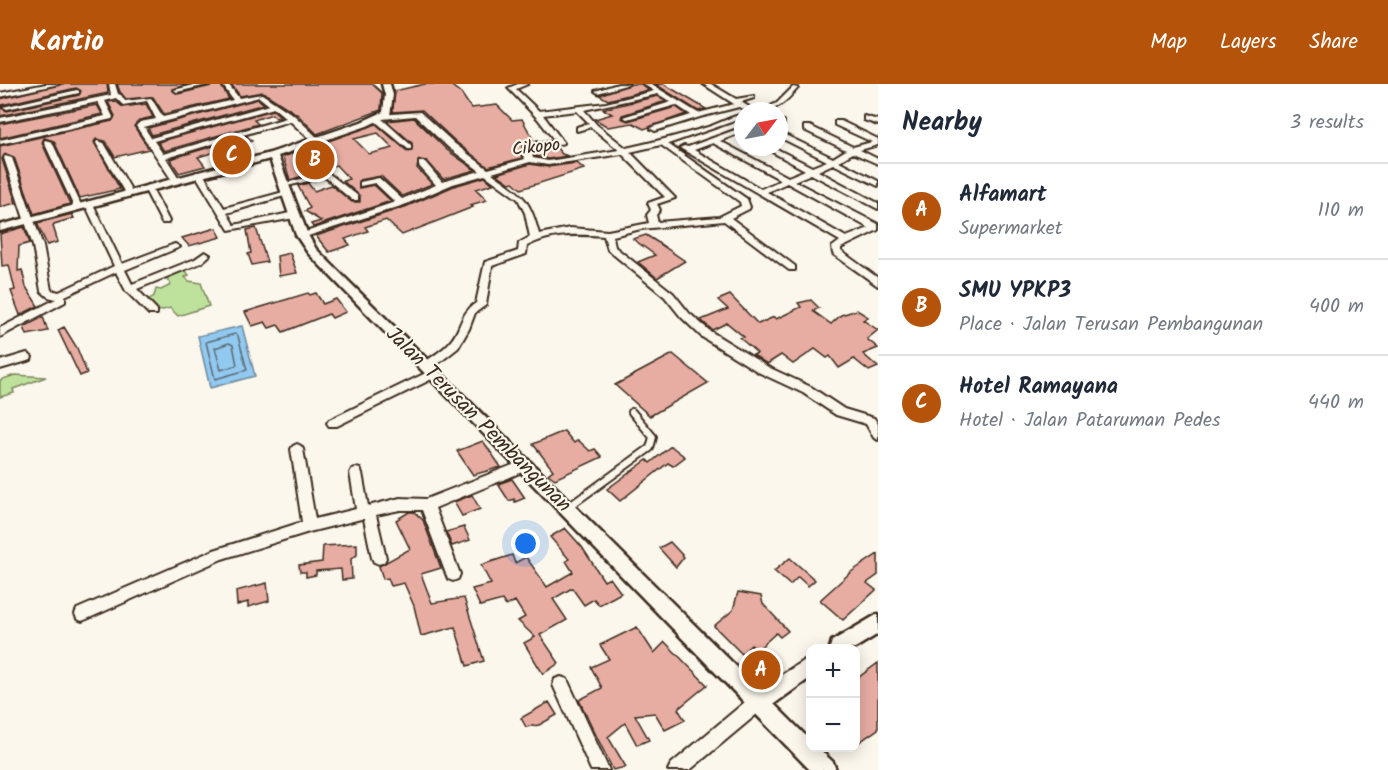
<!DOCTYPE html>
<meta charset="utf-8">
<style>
:root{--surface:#fff;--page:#f2f2f3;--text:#1f2937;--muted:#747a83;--line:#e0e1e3;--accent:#b45309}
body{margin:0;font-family:Kalam,sans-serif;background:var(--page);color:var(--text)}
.controls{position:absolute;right:18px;bottom:18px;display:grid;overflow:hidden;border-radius:12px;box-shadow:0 3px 15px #0003}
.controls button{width:54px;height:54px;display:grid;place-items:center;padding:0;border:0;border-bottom:2px solid var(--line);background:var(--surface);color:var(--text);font:30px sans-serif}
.compass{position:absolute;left:734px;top:18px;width:54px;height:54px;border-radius:50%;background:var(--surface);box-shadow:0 3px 15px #0003;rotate:58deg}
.you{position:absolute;left:526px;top:460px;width:21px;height:21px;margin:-15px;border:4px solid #fff;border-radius:50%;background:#1a73e8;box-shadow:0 0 0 9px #1a73e833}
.badge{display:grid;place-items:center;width:39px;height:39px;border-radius:50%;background:var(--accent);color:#fff;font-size:20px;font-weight:700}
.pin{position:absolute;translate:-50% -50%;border:3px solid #fff;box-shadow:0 2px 6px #0006}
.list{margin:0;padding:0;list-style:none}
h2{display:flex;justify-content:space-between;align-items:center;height:78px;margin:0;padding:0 24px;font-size:26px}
h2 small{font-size:20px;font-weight:400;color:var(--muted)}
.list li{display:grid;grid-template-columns:39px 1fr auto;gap:18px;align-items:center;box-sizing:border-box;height:96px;padding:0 24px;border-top:2px solid var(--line)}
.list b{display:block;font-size:22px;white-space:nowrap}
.list p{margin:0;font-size:20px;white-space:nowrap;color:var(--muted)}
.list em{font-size:20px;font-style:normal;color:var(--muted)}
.map{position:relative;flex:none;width:878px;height:686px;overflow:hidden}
header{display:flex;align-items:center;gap:36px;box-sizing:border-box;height:84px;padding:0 30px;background:var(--accent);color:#fff}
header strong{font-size:28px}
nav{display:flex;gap:33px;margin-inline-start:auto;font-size:21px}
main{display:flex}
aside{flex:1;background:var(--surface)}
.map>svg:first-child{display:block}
</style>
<header>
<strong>Kartio</strong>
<nav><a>Map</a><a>Layers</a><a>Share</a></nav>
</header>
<main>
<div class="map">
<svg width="878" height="686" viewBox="0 0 878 686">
<rect width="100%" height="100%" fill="#fbf7ec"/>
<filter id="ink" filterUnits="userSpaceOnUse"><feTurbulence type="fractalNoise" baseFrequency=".0167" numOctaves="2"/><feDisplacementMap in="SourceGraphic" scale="12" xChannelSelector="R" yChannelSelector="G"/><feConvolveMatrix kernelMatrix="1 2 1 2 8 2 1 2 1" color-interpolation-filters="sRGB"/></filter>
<g filter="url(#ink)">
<path fill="#bee29c" stroke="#7c865d" stroke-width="1.5" d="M184,185L189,191L185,193L189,197L201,199L209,222L178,232L170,224L156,228L148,216L154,212L156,205L161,206L171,201L166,193Z
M15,291L46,293L13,305L14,309L0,313V296Z"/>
<path fill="#91c9f0" stroke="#6f899c" stroke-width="1.5" d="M242,242L255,292L210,304L198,252Z"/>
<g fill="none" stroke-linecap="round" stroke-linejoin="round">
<path stroke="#5d6a72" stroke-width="1.5" d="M235,250L238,252L247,286L215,295L206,258Z
M229,259L233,261L237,281L221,286L215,264Z"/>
</g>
<path fill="#e7ada2" stroke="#3b2a1e" stroke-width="1.5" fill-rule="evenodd" d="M61,0H107L108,9L0,32V15ZM76,4L81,7L79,11L7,27L1,24L2,21Z
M117,0H189L172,5L178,10L220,0L229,15L164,30L153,13L126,15L120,8Z
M231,0H372L382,9L381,26L317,50L297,30L263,8L240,12Z
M425,0H449L461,9L471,24L497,21L512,36L522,35L534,57H542L524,60L520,68L522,74L488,83L456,58L422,26L393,28L394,7Z
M631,0H641L648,6L608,16L599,11Z
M655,0H664L706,25L698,27Z
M658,12L666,17L622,31L621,34L628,37L676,23L686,30L644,45L633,39L608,43L595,35L612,30L603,25Z
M258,15L264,20L152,51L148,44Z
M115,17L123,23L146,20L153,33L140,36L134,42L149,65L115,73L105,57L96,55L94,58L120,105L80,114L54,57L44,54L42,59L70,120L34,130L14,73L6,70L2,75L16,119L0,123V62L112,37L115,32L108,18Z
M97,21L102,30L0,54V40Z
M273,26L281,33L276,34L272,30L254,36L258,40L164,67L158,58Z
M414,34L447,66L475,86L443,95L427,77L419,76L417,84L432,100L402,112L381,92L360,96L359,104L374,101L391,117L313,143L311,140L321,137L305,127L310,124L298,102L308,99L314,107L331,101L352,118H360V112L343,97L349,95L336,81L290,96L283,73L376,40L407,67H411L412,59L387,37ZM378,49L393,64L369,70L354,55Z
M247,52L252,57L242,60L251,71L227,78L219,67L198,73L205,82L179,89L170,75Z
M556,63L562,70L568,72L548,75L535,72L534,68Z
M577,79L584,85L521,105L513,98L510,99L497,90L530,80L548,83Z
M485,93L493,100L476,105L487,116L470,121L473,123L402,151L386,136L365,143L368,147L345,155L350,161L329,168L316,152L405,123L454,102Z
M72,130L74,134L54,140L53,142L58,158L47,161L37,139Z
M24,143L30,159L19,162L18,187L22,186L26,203L38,222L20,231L11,207L15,206L9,181L2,182L0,150Z
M216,144L221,153L189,162L182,154Z
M256,144L267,178L252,181L248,170L251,169L247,146Z
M646,151L657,158L685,177L657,194L638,178L655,171L633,155Z
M290,169L297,189L279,192L277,172Z
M308,209L310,211L316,209L323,220L336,215L346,228L332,234L329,230L283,248L278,241L269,244L265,238L252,242L245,228Z
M730,211L758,240L774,233L776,235L801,223L798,219L811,216L819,224L813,227L831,240L841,231L857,226L868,233L863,236L878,246L867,255L878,264L863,270L878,283L869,287L854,275L839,284L830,272L827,274L815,265L793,280L781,271L767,280L753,271L757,269L740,254L744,253L727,239L712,246L701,236L728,225L718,216Z
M43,233L48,247L27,251L24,243Z
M64,243L77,264L87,289L80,292L58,246Z
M673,270L708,299L650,332L615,301Z
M564,347L574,359L578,356L590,367L595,365L602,373L555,395L548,390L553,386L533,360Z
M483,357L501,383L473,391L457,367Z
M671,362L685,373L673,382L668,379L620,417L607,405L647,376L650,379Z
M512,395L525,414L515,418L514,415L509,417L498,400Z
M472,411L480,425L462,432L454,418Z
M409,428H414L423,436L441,484L421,490L432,519L464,514L484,577L467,582L455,543L421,552L414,522L404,499L391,502L388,494L383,495L379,482L410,465L396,436Z
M464,443L470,456L452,462L446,448Z
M565,444L582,463L604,497L610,494L621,509L599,521L594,515L584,521L572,504L553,515L567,536L540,551L559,579L543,590L524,559L535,553L518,537L525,533L515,517L506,522L502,516L480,522L472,505L491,500L481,481L512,471L515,479L526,473L547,503L573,488L566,477L569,475L550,453Z
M670,458L684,473L676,483L659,464Z
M357,460V471L351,475L352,495L342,496L341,485L316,487V491L306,493V488H300L299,481L322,478L323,462Z
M878,470V491L867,499L876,506L843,536L820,516L851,488Z
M790,474L815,496L808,502L798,493L790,501L774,487Z
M267,499L269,517L248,523V518L237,521L236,507Z
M738,508L761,512L763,520L788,547L780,553L776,549L757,566L751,561L742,570L714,542L733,526Z
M637,543L654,569L665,558L707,601L678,625L685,636L665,646L655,629L635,631L649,656L637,661L625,639L608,653L626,683L613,686L579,616L602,604L591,583L609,575L600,561Z
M878,579V645L855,661V596Z
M549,618L557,631L539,641L526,643L521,634Z"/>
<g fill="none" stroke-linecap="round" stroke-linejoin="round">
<defs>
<path id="service" d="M567,424L650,364L653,353L632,328"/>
<path id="minor" d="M46,0H59L0,13V9Z
M109,0H115L118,10L121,11L125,17L151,14L163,33L233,16L222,0H228L239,14L262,10L295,32L321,57L314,59L290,37L166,74L180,96L176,98H173L136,42L140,38L156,35L147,17L123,21L116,14L105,17L113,33L112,35L0,60V56L105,32L98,18L0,38V34L111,11ZM259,13L269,21L151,54L144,43ZM274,24L286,34L163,70L154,57Z
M198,0H211L177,8L174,6Z
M518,0H528L516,5L539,27L606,19L654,7L643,0H651L698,29L734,20L703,0H711L736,15L754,12V14L741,18L756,27H747L739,23L700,33L655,47L651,45L652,43L691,31L676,21L627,35L623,33L671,18L658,10L584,26L597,41L626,64C654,58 681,51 708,43C720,39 730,33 743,30V34L668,60L747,115L750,123L749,125L731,134L795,182V186H789L724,137L641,145L613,152L615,163L673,209L689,229L710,247L768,283L811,303L844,325L874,334L878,340V356L874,354L866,340L836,331L803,309L760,289L702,253L681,233L665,213L608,166L604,152C576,150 552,149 527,162L526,170L492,182L486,221L475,229L469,245L458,264L430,286H422L420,283L422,280C431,273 442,267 449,259C462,246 459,230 476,219L485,178L518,167L519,159L530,153L525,129L518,115L485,91L453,100L404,121L305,153L302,154L297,151L395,118L375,99L360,102V98L379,94L402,115L436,101L419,82V78H425L442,98L480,87L449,64L415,32L382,35L411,61V65H408L375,37V33L379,31L420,28L455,60L488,85L525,75L522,69L524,62L555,57L538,35L508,4ZM577,27L589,39L577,43V47L591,43L619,66L548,77L533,74L531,66L564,59L543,31ZM661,61L740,118L741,122L719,133L658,138L656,131L660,126L657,120L675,114L630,68ZM622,70L665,113L648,119L651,126L647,131L649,139L608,147L570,144L539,150C529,112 522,111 492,89L530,78L548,81Z
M618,0H629L598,9L595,7Z
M793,3L798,4C787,16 778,27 760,27L777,19Z
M77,6L79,7V9L7,25L3,23Z
M864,32L878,36V41L864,36Z
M779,36L784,37V41H779Z
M835,37H841L878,55V61L860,66L878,75V80L853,69L839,77L878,97V102L833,80L818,87L878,119V125L811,90L794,97L878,140V146L841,164V167L878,194V202L833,170L832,163L840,157L680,64L684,62L688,63L743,43V48L720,57L788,93L805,86L763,63H773L812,83L827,77L779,53V48L833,74L846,66L804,46V42H810L853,63L872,58L835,41ZM713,59L781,96L761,105L694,66ZM787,99L869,144L846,153L767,108Z
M45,56L52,58L82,123L81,125L74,123L44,58Z
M97,57L104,59L133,109L132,111L125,109L96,59Z
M5,72L12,74L43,162L51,206L59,208L114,182L85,120L89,117L93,120L122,180L172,161L175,160L180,163L125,186L132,200L195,175L205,168L210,171L201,179L137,205L157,226V230H149L126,207L116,188L65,212V218L0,253V244L56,215L48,213L41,207L33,162L4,74Z
M196,88H202L224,124L287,107L291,110L227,129L234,141L294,128L298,131L294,134L229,146L195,90Z
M327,88L358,112V116H352L325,93L283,103L279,101Z
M145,102L152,104L169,137L168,139H162L161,137L144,104Z
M27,269L32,273L31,276L0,285V277Z
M432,286L438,290L436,293L337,342H329L327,339L329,336Z
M297,360L301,362L303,365L315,435L356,425L350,389L352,385L356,384L360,385L362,389L368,422L400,414L426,415L523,377L527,378L529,382L527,386L435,424L460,490L458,495L453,497L448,495L446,490L422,426H400L376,431L386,474L384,478L379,480L374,478L372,474L364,435H361L309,448L222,475L87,535L82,537L77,535L75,530L77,525L214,466L302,438L291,365L293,362Z
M561,593L567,595L609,686H591L553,601L555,595Z
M757,611L763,613L765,619L763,625L690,686H668L671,680L751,613Z"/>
<path id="tertiary" d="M382,0H390L393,11L390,31L367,42L278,72L308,151L316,165L759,605L810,573V594L774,620L810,656V664H818L833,678L836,686H810L308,169L296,151L270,75L0,147V141L270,69L361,38L383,28L385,11Z
M878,530V550L855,564H830L832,557Z"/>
</defs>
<use href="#service" stroke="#3b2a1e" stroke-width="10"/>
<use href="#minor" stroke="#3b2a1e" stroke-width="4"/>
<use href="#tertiary" stroke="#3b2a1e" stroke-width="5"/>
<use href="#service" stroke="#fbf7ec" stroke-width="6"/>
<use href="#minor" fill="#fbf7ec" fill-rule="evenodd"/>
<use href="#tertiary" fill="#fbf7ec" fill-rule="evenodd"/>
</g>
</g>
<g text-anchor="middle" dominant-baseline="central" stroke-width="4.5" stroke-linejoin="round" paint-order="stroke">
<g font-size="18" fill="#3b2a1e" stroke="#fbf7ec">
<text transform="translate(536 64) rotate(-6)">Cikopo</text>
</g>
<g font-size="21" fill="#3b2a1e" stroke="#fbf7ec">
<text transform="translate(478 336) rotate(45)">Jalan Terusan Pembangunan</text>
</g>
</g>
</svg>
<div class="controls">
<button>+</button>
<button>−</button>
</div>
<svg class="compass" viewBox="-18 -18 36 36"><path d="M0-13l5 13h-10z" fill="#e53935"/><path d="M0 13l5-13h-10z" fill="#747a83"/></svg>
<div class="you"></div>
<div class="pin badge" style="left:761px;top:586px">A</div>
<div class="pin badge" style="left:315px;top:76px">B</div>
<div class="pin badge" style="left:232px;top:71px">C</div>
</div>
<aside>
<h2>Nearby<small>3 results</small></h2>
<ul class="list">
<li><span class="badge">A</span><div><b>Alfamart</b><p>Supermarket</p></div><em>110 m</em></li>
<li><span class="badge">B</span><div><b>SMU YPKP3</b><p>Place · Jalan Terusan Pembangunan</p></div><em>400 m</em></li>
<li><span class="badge">C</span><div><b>Hotel Ramayana</b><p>Hotel · Jalan Pataruman Pedes</p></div><em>440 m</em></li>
</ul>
</aside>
</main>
